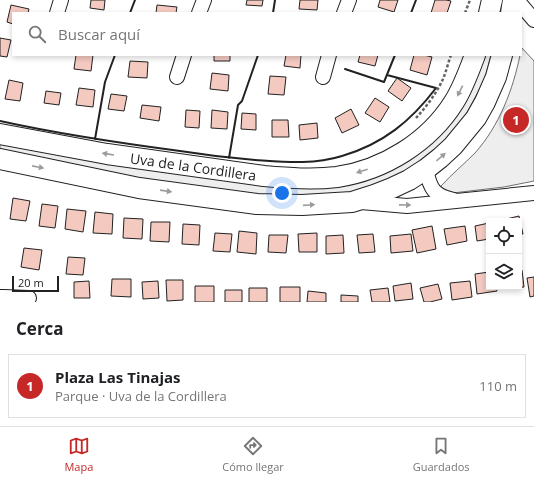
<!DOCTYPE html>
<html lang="es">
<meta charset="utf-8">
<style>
:root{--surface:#fff;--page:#f2f2f2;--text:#202124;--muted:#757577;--line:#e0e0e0;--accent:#c62828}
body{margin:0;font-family:"Open Sans",sans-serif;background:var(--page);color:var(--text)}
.controls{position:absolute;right:12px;bottom:12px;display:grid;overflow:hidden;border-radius:0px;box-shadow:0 2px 6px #0003}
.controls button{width:36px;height:36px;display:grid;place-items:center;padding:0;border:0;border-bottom:1px solid var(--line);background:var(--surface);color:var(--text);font:20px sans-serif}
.scale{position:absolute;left:12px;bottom:10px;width:47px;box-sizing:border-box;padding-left:4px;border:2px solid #222;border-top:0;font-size:11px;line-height:14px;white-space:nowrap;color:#222;-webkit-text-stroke:3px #fff;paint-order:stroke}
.you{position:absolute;left:282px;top:193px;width:14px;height:14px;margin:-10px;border:3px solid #fff;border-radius:50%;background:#1a73e8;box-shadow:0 0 0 6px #1a73e833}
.badge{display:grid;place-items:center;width:26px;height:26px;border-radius:50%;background:var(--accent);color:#fff;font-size:13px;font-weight:700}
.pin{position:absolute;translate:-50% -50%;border:2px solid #fff;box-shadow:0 1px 4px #0006}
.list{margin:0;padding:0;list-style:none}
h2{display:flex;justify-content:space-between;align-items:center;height:52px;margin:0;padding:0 16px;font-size:17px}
h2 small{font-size:13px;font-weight:400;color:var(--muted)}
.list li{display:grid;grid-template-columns:26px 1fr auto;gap:12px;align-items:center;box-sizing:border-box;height:64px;margin:0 8px 8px;padding:0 8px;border:1px solid var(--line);border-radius:0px}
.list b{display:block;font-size:15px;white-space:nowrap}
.list p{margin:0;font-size:13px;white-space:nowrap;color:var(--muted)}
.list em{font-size:13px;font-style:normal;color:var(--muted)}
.icon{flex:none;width:22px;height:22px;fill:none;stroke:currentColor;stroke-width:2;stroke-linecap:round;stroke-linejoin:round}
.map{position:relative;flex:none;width:534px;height:302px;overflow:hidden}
.search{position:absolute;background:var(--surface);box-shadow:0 2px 6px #0003;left:12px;right:12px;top:12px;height:44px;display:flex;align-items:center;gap:10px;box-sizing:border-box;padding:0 14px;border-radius:0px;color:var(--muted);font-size:15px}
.sheet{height:124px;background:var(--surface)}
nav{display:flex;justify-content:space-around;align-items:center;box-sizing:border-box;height:56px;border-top:1px solid var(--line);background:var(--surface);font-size:11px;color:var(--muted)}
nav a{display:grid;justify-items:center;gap:2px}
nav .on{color:var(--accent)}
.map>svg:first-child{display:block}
</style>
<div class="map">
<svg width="534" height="302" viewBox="0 0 534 302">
<rect width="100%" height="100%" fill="#fff"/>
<path fill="#eee" stroke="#6f6f6f" d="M522,48L534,61V181L504,187L444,194L440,190L441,186C452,174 464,164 475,153C499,126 513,90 520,55H521Z
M482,55H491L484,81L465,116L452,133L433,153L407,173L387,182L333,197H276L138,179L0,154V142L259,181L402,160Z"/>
<path fill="#f3c9c0" stroke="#222" d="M91,0H105L104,10L90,8Z
M247,0H263L262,6L246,5Z
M300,0H318L317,10L299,9Z
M380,0H398L394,12L378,7Z
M435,0H446L451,1L447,13H431Z
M11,5L29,9L28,13H13V24L7,22Z
M157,5L177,7L176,13H156Z
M0,38L11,40L7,57L0,56Z
M76,55H93L91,71L74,69Z
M214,55H230V61H214Z
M286,55H301L300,68L284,66Z
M360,55H378L375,66L358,62Z
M414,55H424L432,57L427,75L410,70Z
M130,61L148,62L147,78L128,77Z
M212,73L229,75L228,91L210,89Z
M270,76L286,77L284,95L268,94Z
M397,78L411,88L402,101L388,91Z
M9,80L23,83L20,101L5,99Z
M79,88L95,90L93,107L76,105Z
M46,91L61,93L59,105L44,103Z
M111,94L127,96L124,111L108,109Z
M375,98L389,107L380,122L365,113Z
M142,105L161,107L159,121L140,118Z
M351,109L359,125L342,133L335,118Z
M186,110L200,111L199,128L185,127Z
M212,110L228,112L227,129L211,128Z
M242,113L256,114V130L241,129Z
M272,120H288L289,137H272Z
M317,123L318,138L300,140L299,125Z
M13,198L30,201L26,221L10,219Z
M42,204L58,206L55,228L39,226Z
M67,209L86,211L83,232L65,229Z
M95,212L113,214L112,234L93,233Z
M519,216L523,234H519V221H498Z
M124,218L143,219L142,239L123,238Z
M151,222H170L169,242L150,241Z
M489,223V239L477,241L475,226Z
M183,224L200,225L199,245L182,244Z
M432,226L436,249L417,253L412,230Z
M465,226L467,241L447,245L444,229Z
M239,231L257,233L256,254L237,252Z
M215,233L232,234L230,252L213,251Z
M317,233V252H299L298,234Z
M373,234L375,252L359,253L357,235Z
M411,234L413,251L391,253L390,236Z
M269,235H288L286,253L268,252Z
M343,235L344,253L326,254V236Z
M24,248L42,250L39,270L21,267Z
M68,257L85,258L83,275L66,274Z
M522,270L524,287L506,289L505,287H519V271Z
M489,272V287H496L497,291L477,294L475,274Z
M534,277V296L530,297L527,278Z
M112,279H131V297L111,296Z
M166,280H183V300L167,301Z
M89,281L90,298H74V282Z
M158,281L159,298L143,299L142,282Z
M470,281L472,297L452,300L450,283Z
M411,283L413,299L395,301L393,286Z
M438,284L442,299L430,302H424L420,288Z
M195,286H214V302H195Z
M280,287H300V302H280Z
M249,288H267V302H249Z
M388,288L390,302H372L370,290Z
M225,290H242V302H225Z
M308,291L326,293V302H307Z
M341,295L358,296V302H341Z"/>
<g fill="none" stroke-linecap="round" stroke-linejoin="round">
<defs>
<path id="street" d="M517,0L534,20
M57,13L61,0
M199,13L204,0
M344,13L349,0
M177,77L184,55
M323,77L329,55
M426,169C430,189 434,196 454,200
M361,202L407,206L534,193
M0,297H4L29,298"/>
<g id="secondary">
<path d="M489,13L492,0"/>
<path d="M511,13L513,0"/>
<path id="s1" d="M0,134L107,154L264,176C288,178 313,180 337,177C384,170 429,142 454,102C463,88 469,71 475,55"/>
<path d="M0,159L139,188L257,204L302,205L352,202L374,195L392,188L409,180L426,169L440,158L453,146L476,118L485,102L496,77L502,55"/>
</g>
</defs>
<use href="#street" stroke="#222" stroke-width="16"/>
<use href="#secondary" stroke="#222" stroke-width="22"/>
<path stroke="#646464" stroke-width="2.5" stroke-dasharray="3 2" stroke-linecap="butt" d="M465,13L470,0
M416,118C426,107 436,94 443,79C446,72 448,63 451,55"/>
<use href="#street" stroke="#fff" stroke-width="14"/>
<use href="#secondary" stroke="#fff" stroke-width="20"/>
<path stroke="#222" stroke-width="2" d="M130,13L135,0
M273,13L275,0
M411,13L416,0
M345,69L384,82L395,55
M0,121C59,134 119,143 180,151C205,155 230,158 255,160C285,162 313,165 342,156C383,144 411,121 436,88L387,75
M95,139L105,82L115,55
M229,158L238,105L242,101L258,55"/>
</g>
<defs><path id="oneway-solid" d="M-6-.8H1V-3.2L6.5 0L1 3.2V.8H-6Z"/></defs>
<g fill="#9c9c9c">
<use href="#oneway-solid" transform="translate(460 91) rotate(117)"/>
<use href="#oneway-solid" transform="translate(108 154) rotate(-171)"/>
<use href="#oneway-solid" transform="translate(441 157) rotate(-41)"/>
<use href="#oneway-solid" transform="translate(38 167) rotate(11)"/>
<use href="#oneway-solid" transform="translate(362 171) rotate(162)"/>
<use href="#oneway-solid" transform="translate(166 191) rotate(8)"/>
<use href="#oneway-solid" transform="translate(309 205) rotate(-4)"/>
<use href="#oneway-solid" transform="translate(405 205) rotate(1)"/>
</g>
<g text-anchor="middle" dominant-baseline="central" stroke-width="3" stroke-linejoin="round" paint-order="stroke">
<g font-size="14" fill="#222" stroke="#fff">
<text stroke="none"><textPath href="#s1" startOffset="196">Uva de la Cordillera</textPath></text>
</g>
</g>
</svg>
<div class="controls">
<button><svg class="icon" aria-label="locate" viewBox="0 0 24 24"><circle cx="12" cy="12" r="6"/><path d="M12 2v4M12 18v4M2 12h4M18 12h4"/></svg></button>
<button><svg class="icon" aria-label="layers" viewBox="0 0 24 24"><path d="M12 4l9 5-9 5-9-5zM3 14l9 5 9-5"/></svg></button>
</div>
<div class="scale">20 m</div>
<div class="you"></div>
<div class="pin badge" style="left:516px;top:120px">1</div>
<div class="search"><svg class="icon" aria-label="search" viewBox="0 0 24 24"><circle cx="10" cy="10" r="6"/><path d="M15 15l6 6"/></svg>Buscar aquí</div>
</div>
<section class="sheet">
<h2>Cerca<small></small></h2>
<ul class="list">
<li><span class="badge">1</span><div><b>Plaza Las Tinajas</b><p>Parque · Uva de la Cordillera</p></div><em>110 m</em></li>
</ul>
</section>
<nav>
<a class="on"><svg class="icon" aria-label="map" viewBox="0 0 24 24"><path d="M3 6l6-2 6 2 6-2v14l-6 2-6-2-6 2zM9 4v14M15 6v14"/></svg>Mapa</a>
<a><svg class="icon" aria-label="directions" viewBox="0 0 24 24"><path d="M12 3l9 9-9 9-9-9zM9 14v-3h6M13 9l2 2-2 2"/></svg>Cómo llegar</a>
<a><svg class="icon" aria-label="saved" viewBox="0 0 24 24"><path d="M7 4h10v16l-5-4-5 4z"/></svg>Guardados</a>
</nav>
